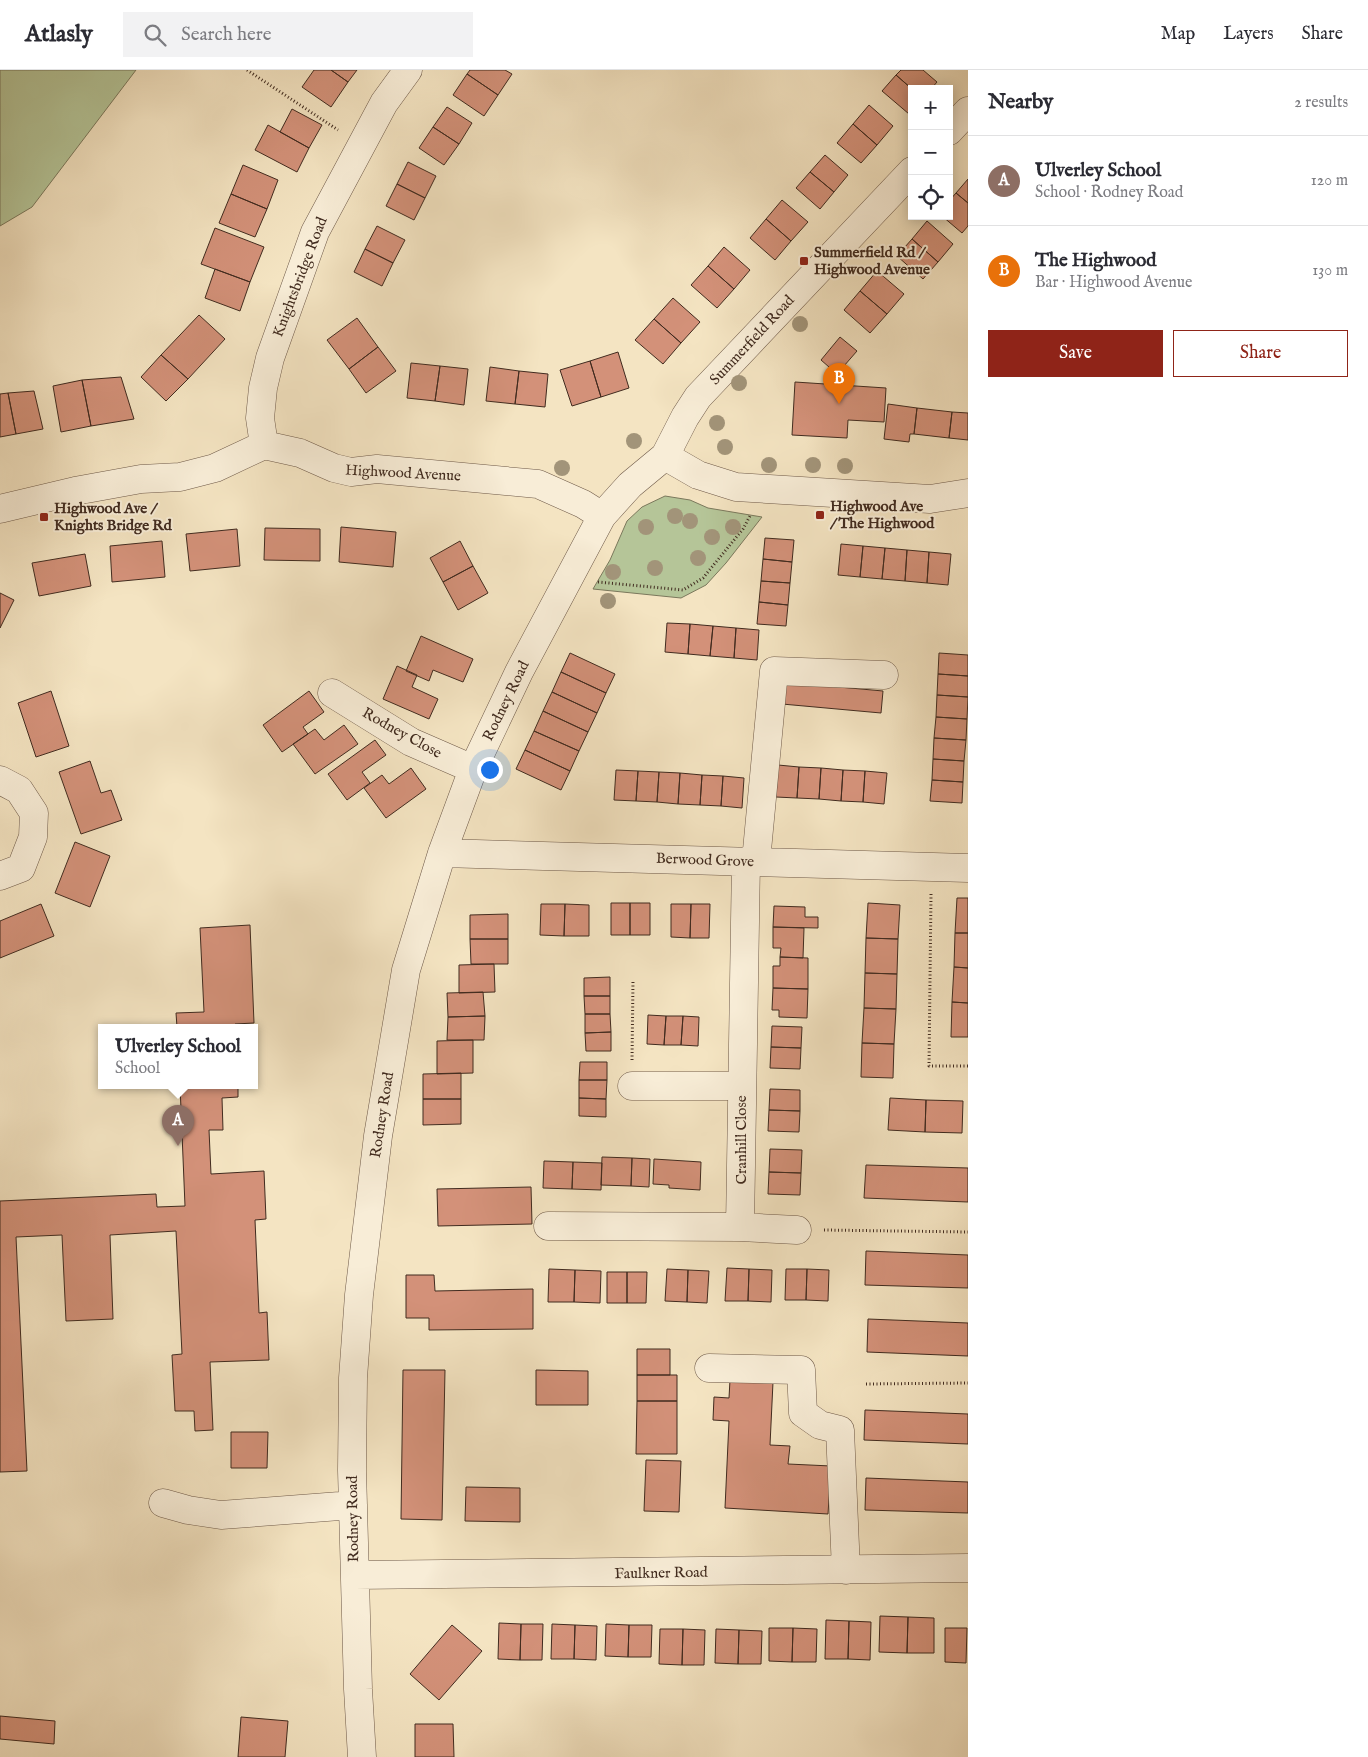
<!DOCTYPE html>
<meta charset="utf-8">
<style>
:root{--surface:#fff;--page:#f2f2f3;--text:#2b2b33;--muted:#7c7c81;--line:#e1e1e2;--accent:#8f2418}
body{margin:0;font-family:"IM FELL English",serif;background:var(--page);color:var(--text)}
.controls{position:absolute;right:15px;top:15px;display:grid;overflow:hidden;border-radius:0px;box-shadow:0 2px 12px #0003}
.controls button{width:45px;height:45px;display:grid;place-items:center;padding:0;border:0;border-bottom:1px solid var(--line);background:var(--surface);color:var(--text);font:25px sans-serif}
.you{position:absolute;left:489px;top:699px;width:18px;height:18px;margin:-12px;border:4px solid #fff;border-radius:50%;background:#1a73e8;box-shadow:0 0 0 8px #1a73e833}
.badge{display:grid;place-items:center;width:32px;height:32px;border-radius:50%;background:var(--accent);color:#fff;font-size:16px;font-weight:700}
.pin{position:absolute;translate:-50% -41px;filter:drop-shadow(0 1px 2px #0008)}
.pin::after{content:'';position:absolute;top:26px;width:18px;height:15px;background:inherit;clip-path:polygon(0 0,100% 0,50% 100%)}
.popup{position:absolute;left:98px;top:954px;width:160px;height:65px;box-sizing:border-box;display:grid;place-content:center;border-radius:0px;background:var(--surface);filter:drop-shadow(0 1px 4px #0005);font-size:16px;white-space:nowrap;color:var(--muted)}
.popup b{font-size:19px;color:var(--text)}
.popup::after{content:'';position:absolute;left:50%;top:100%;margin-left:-10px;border:10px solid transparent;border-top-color:var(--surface)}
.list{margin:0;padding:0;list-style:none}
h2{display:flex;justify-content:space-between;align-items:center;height:65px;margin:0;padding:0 20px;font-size:21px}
h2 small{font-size:16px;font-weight:400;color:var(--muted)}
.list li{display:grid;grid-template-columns:32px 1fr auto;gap:15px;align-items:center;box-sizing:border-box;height:90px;padding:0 20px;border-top:1px solid var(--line)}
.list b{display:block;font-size:19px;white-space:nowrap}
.list p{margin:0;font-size:16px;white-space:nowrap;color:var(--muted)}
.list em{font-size:16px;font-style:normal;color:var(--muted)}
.actions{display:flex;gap:10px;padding:15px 20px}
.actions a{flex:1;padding:11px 0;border:1px solid var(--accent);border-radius:0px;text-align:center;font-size:18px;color:var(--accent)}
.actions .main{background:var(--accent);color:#fff}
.icon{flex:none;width:28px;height:28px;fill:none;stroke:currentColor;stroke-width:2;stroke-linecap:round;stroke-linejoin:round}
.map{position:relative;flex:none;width:968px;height:1687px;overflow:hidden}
header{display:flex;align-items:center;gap:30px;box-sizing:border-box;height:70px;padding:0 25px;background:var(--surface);border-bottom:1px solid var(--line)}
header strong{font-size:24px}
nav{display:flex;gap:28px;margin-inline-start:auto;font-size:18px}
.search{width:350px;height:45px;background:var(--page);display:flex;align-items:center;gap:12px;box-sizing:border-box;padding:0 18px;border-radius:0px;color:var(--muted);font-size:19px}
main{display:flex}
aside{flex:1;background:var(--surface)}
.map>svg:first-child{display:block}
</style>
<header>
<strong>Atlasly</strong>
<div class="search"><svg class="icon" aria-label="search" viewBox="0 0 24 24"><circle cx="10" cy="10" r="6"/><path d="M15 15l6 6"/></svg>Search here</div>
<nav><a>Map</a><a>Layers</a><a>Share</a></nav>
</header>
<main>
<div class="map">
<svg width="968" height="1687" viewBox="0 0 968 1687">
<rect width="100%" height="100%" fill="#f4e4c2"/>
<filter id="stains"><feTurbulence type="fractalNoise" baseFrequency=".004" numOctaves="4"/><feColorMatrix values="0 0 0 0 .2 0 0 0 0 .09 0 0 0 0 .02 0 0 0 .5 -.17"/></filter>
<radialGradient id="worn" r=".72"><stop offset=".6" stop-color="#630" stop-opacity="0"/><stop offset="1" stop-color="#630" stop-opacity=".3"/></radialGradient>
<path fill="#b5c598" stroke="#7b785c" d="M0,0H136L32,137L0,156Z
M665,426L690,430L708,438L762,447L726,493L706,515L681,528L593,519L610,490L627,451L642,437Z"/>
<path fill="#d39179" stroke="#412b1f" d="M314,0H331L348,12L331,37L302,17Z
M331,0H357L348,12Z
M470,0H505L512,4L498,25L467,4Z
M901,0H923L937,12L931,19H912L896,5Z
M467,4L498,25L484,46L453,25Z
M896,5L912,19V41L909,44L882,21Z
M869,35L893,56L877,75L853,54Z
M447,37L472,53L459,74L433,57Z
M292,39L322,55L309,78L280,62Z
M853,54L877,75L861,93L837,73Z
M268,55L309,78L297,102L255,80Z
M433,57L459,74L444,95L419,78Z
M825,85L848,105L834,122L810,102Z
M408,92L436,106L425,128L397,114Z
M243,95L278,110L267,139L231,124Z
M810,102L834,122L820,139L796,118Z
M968,109V133L956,123Z
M397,114L425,128L414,150L386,136Z
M956,123L968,133V156L962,163L942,146H949V131Z
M231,124L267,139L255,167L219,153Z
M782,130L808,152L791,171L766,149Z
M766,149L791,171L775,190L750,168Z
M927,151L953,174L938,192L912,169Z
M377,156L405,170L393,193L365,179Z
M215,158L264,177L250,212L201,194Z
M912,169L938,192L923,209L897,186Z
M724,177L750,200L734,219L708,196Z
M365,179L393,193L382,216L354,202Z
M708,196L734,219L717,238L691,215Z
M215,199L250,212L240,241L205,228Z
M877,201L904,224L887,244L860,221Z
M860,221L887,244L870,263L844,240Z
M673,228L700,252L681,273L654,249Z
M199,245L225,269L188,309L161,285Z
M357,248L378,277L349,299L327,270Z
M654,249L681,273L663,294L635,270Z
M840,267L857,281L837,304L821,290Z
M378,277L396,301L366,323L349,299Z
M618,282L629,318L601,327L590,291Z
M161,285L188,309L166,331L141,307Z
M590,291L601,327L572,336L560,300Z
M411,293L440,296L435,331L407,328Z
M440,296L468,299L464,335L435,331Z
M490,297L519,301L515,334L486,331Z
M519,301L548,304L545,337L515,334Z
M121,307L134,349L91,356L82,310Z
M82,310L91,356L61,362L53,316Z
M795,312L886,318L884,352L848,350L847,368L792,365Z
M34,321L43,359L16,364L8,323Z
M8,323L16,364L0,367V324Z
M888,334L917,338L914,364H910L909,372L884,369Z
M917,338L952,342L949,368L914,364Z
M952,342L968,343V370L949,368Z
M341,457L396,462L393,497L339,492Z
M265,458L320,459V491L264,490Z
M237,459L240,496L190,501L186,464Z
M765,468L794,470L792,492L763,489Z
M162,471L165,507L112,512L110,476Z
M460,471L473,496L443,512L430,488Z
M841,474L863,476L860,507L838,505Z
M863,476L885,478L882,509L860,507Z
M885,478L907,480L905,511L882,509Z
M907,480L929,482L927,513L905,511Z
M929,482L951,484L948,515L927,513Z
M85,484L91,516L39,526L32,493Z
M763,489L792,492L790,513L761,511Z
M473,496L488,523L458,540L443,512Z
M761,511L790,513L788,535L759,532Z
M0,523L14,530L0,558Z
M759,532L788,535L786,556L757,554Z
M667,553L690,554L688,584L665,582Z
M690,554L713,556L710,586L688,584Z
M713,556L736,558L734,588L710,586Z
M736,558L759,560L757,590L734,588Z
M421,566L473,589L463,612L433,600L429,611L406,601Z
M570,583L615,604L606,623L561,602Z
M939,583L968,585V606L938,604Z
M397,596L417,605L412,617L438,629L429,649L383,629Z
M561,602L606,623L597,643L552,622Z
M938,604L968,606V627L937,625Z
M784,612L883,621L881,643L782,634Z
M51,621L69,676L36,687L18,633Z
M309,621L324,642L303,657L308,664L282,682L263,655Z
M552,622L597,643L588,662L543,641Z
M937,625L968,627L967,649L936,647Z
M543,641L588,662L579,681L534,661Z
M936,647L967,649L966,670L934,668Z
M344,655L358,674L315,704L293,674L315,659L324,670Z
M534,661L579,681L570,701L525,680Z
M934,668L966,670L964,691L933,689Z
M375,670L386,685L362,702L370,713L347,730L328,704Z
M525,680L570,701L561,720L516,699Z
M933,689L964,691L963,712L932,710Z
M90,691L101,723L111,720L122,750L81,764L59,702Z
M778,695L799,697L797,728L776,727Z
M799,697L821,698L819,729L797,728Z
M411,698L426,719L386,748L364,718L382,705L389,714Z
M821,698L843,700L841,731L819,729Z
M616,700L638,701L636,731L614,730Z
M843,700L865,701L863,732L841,731Z
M638,701L659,702L657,732L636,731Z
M865,701L887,703L884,734L863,732Z
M659,702L680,703L678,734L657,732Z
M680,703L702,705L700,735L678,734Z
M702,705L723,706L721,736L700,735Z
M723,706L744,708L742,738L721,736Z
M932,710L963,712L962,733L930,731Z
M75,772L110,786L90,837L55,823Z
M957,828H968V863H955Z
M611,833H630V865H611Z
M630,833H650V865H630Z
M868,833L900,835L898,869L866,868Z
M41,834L54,866L0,888V851Z
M541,834H565L564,866L540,865Z
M565,834L589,835V866H564Z
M671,834H691L690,868L671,867Z
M691,834H710L709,868H690Z
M774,836L805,837V847H818V858L773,857Z
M508,844V869H470V845Z
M250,855L254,953L235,954V957H177L176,943L204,942L200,858Z
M773,857L804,858L803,888L780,887L781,878H773Z
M955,863H968V898L954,897Z
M866,868L898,869L897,904L865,903Z
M470,869H508V894H471Z
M780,887L808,888V919L773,918V896H780Z
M494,894L495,922L459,923V895Z
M954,897L968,898V933L952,932Z
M865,903L897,904L896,939L864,938Z
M610,907V926H584V908Z
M773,918L808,919L807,948L779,947V940H772Z
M483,922L485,946L448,947L447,923Z
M584,926H610V944H585Z
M952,932L968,933V967H951Z
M864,938L896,939L894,974L862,973Z
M585,944H610L611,962L585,963Z
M648,945L666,946L664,975L647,974Z
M485,946L484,970H447L448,947Z
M666,946H683L681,975H664Z
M683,946L699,947L698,976L681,975Z
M772,956L802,957L801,978L771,977Z
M611,962V981H586L585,963Z
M473,970V1003L437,1004V971Z
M862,973L894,974L893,1008L861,1007Z
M771,977L801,978L800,999L770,998Z
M580,992H607V1010H579Z
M461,1003V1029H423V1004Z
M579,1010H607L606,1029L579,1028Z
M180,1015H238V1027L222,1028L223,1060H209L211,1104L264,1101L266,1149L255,1150L259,1243L267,1242L269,1290L210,1292L213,1360L195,1361L194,1341H175L172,1285L182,1284L176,1161L110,1165L113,1249L66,1251L62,1165L16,1167L27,1401L0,1402V1131L156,1124L157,1137L185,1136Z
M770,1019L800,1020V1041L769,1040Z
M579,1028L606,1029V1047L579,1046Z
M890,1028L926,1030L925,1062L888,1060Z
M423,1029H461V1054L423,1055Z
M926,1030L963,1031L962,1063L925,1062Z
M769,1040L800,1041L799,1062L768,1061Z
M770,1079L802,1080L801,1103L769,1102Z
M602,1087L632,1088L631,1116L601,1115Z
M632,1088L650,1089L649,1117L631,1116Z
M654,1089L701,1092L700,1120L669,1118V1115L653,1114Z
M544,1091L573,1092L572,1119L543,1118Z
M573,1092L602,1093L601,1120L572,1119Z
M866,1095L968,1098V1132L864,1128Z
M769,1102L801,1103L800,1125L768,1124Z
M531,1117L532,1154L438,1156L437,1119Z
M866,1181L968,1185V1218L865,1215Z
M727,1198L749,1199L748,1231H725Z
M549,1199L575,1200L574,1232H548Z
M667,1199L688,1200L687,1232L665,1231Z
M749,1199L772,1200L771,1232L748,1231Z
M786,1199H807L806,1230H785Z
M807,1199L829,1200L828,1231L806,1230Z
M575,1200L601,1201L600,1233L574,1232Z
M688,1200L709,1201L707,1233L687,1232Z
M607,1202H627V1233H607Z
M627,1202H647L646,1233H627Z
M406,1205H434L435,1221L533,1219V1259L429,1260V1248H406Z
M868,1249L968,1253V1286L867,1282Z
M637,1279H670V1305H637Z
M403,1300H445L442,1450L401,1449Z
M536,1300L588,1301V1335H536Z
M637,1305H677V1331H637Z
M730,1310L773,1312L770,1375L790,1376L788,1394L831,1396L828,1444L725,1438L729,1351L713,1350L714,1327L729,1328Z
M637,1331H677V1384H636Z
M865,1340L968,1344V1374L864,1370Z
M231,1362H268L267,1398H231Z
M646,1390L681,1391L679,1442L644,1441Z
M866,1408L968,1412V1443L865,1440Z
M466,1417L520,1418V1452L465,1451Z
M880,1546L908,1547L907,1583L879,1582Z
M908,1547L934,1548V1583H907Z
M826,1550L849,1551L848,1589H825Z
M849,1551L871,1552L870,1590L848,1589Z
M499,1553L521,1554L520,1590L498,1589Z
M521,1554H543L542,1590H520Z
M552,1554L575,1555L574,1589H551Z
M606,1554L629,1555L628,1587L605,1586Z
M452,1555L482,1581L439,1630L410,1604Z
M575,1555L597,1556L596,1590L574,1589Z
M629,1555H652L651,1587H628Z
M769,1558H793L792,1592L769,1591Z
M793,1558L817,1559L816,1592H792Z
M945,1558H967L966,1593L945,1592Z
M660,1559H683L682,1595L659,1594Z
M683,1559L705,1560L704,1595H682Z
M716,1559L739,1560L738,1594L715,1593Z
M739,1560L762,1561L761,1594H738Z
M0,1646L55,1651L54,1674L0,1669Z
M241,1647L288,1651L285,1687H238Z
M415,1654H453L454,1687H415Z"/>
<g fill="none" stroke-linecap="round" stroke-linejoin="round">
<defs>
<path id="minor" d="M949,61L968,41
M264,375L260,348L263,318L270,288L315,162L384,33L408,0
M665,386L698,405L736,417L930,429L968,423
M0,439L75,421L141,409L180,407L215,398L264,375L300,383L334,398L351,402L377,399L538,414L583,434L602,446
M332,623L411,672L473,699
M0,710L19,720L34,743L33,767L21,798L0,806
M442,783L968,798
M756,791L774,601L884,605
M632,1016H741
M548,1156L740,1157L746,791
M740,1157L797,1160
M709,1298L801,1300L803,1343L820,1355L840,1360L846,1500
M163,1433L188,1440L221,1445L353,1435
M355,1505L968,1498
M362,1687L358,1619L352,1400L353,1308L359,1225L378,1066L406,900L442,783L473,699L519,602L602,446L630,415L665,386L685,347L698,327L912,101"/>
</defs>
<use href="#minor" stroke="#6e5948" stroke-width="29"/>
<path stroke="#412b1f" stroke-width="3" stroke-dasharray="1 2.5" stroke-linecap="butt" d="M247,0L338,60
M598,512L683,520L703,508L743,459L751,444
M931,824L929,996H968
M632,990L633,910
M824,1160L968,1162
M866,1314L968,1313"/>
<use href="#minor" stroke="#f8edd7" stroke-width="28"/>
</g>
<g fill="#a29479">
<circle cx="800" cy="254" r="8"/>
<circle cx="739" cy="313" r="8"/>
<circle cx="717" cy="353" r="8"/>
<circle cx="634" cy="371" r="8"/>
<circle cx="725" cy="377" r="8"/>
<circle cx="769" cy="395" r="8"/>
<circle cx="813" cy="395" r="8"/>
<circle cx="845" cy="396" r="8"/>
<circle cx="562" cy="398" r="8"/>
<circle cx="675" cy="446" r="8"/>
<circle cx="690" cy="451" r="8"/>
<circle cx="646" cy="457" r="8"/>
<circle cx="733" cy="457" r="8"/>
<circle cx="712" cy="467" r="8"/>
<circle cx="698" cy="488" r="8"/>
<circle cx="655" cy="498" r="8"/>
<circle cx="613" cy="502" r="8"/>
<circle cx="608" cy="531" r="8"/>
</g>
<g fill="#8f2418" stroke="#f8edd7" stroke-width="2">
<rect x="799" y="186" width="10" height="10" rx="2.5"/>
<rect x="815" y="440" width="10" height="10" rx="2.5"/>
<rect x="39" y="442" width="10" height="10" rx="2.5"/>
</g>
<g text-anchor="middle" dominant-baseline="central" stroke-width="4" stroke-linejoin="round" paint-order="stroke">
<g font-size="15" font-weight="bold" fill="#412b1f" stroke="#f8edd7" text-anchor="start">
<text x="814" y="182">Summerfield Rd /<tspan x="814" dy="17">Highwood Avenue</tspan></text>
<text x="830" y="436">Highwood Ave<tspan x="830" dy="17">/ The Highwood</tspan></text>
<text x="54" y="438">Highwood Ave /<tspan x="54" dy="17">Knights Bridge Rd</tspan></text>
</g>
<g font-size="15" fill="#412b1f" stroke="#f8edd7">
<text transform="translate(300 207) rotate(-69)">Knightsbridge Road</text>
<text transform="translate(752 270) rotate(-47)">Summerfield Road</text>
<text transform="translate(403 403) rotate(3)">Highwood Avenue</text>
<text transform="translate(506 631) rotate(-64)">Rodney Road</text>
<text transform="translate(402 663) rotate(29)">Rodney Close</text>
<text transform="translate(705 790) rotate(2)">Berwood Grove</text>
<text transform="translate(382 1045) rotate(-81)">Rodney Road</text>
<text transform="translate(741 1070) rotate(-90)">Cranhill Close</text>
<text transform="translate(353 1449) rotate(-91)">Rodney Road</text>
<text transform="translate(661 1503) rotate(-1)">Faulkner Road</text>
</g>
</g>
<rect width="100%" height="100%" filter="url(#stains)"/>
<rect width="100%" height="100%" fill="url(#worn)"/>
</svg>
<div class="controls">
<button>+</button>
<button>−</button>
<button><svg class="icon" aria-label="locate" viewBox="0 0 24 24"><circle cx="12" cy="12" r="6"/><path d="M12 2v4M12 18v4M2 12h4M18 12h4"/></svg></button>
</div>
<div class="you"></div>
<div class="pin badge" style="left:178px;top:1076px;background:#8d6e63">A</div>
<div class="popup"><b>Ulverley School</b>School</div>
<div class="pin badge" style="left:839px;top:334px;background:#e8710a">B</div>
</div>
<aside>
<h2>Nearby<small>2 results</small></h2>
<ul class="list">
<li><span class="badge" style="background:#8d6e63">A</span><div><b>Ulverley School</b><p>School · Rodney Road</p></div><em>120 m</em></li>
<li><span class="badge" style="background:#e8710a">B</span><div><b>The Highwood</b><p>Bar · Highwood Avenue</p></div><em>130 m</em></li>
</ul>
<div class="actions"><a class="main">Save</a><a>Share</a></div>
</aside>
</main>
